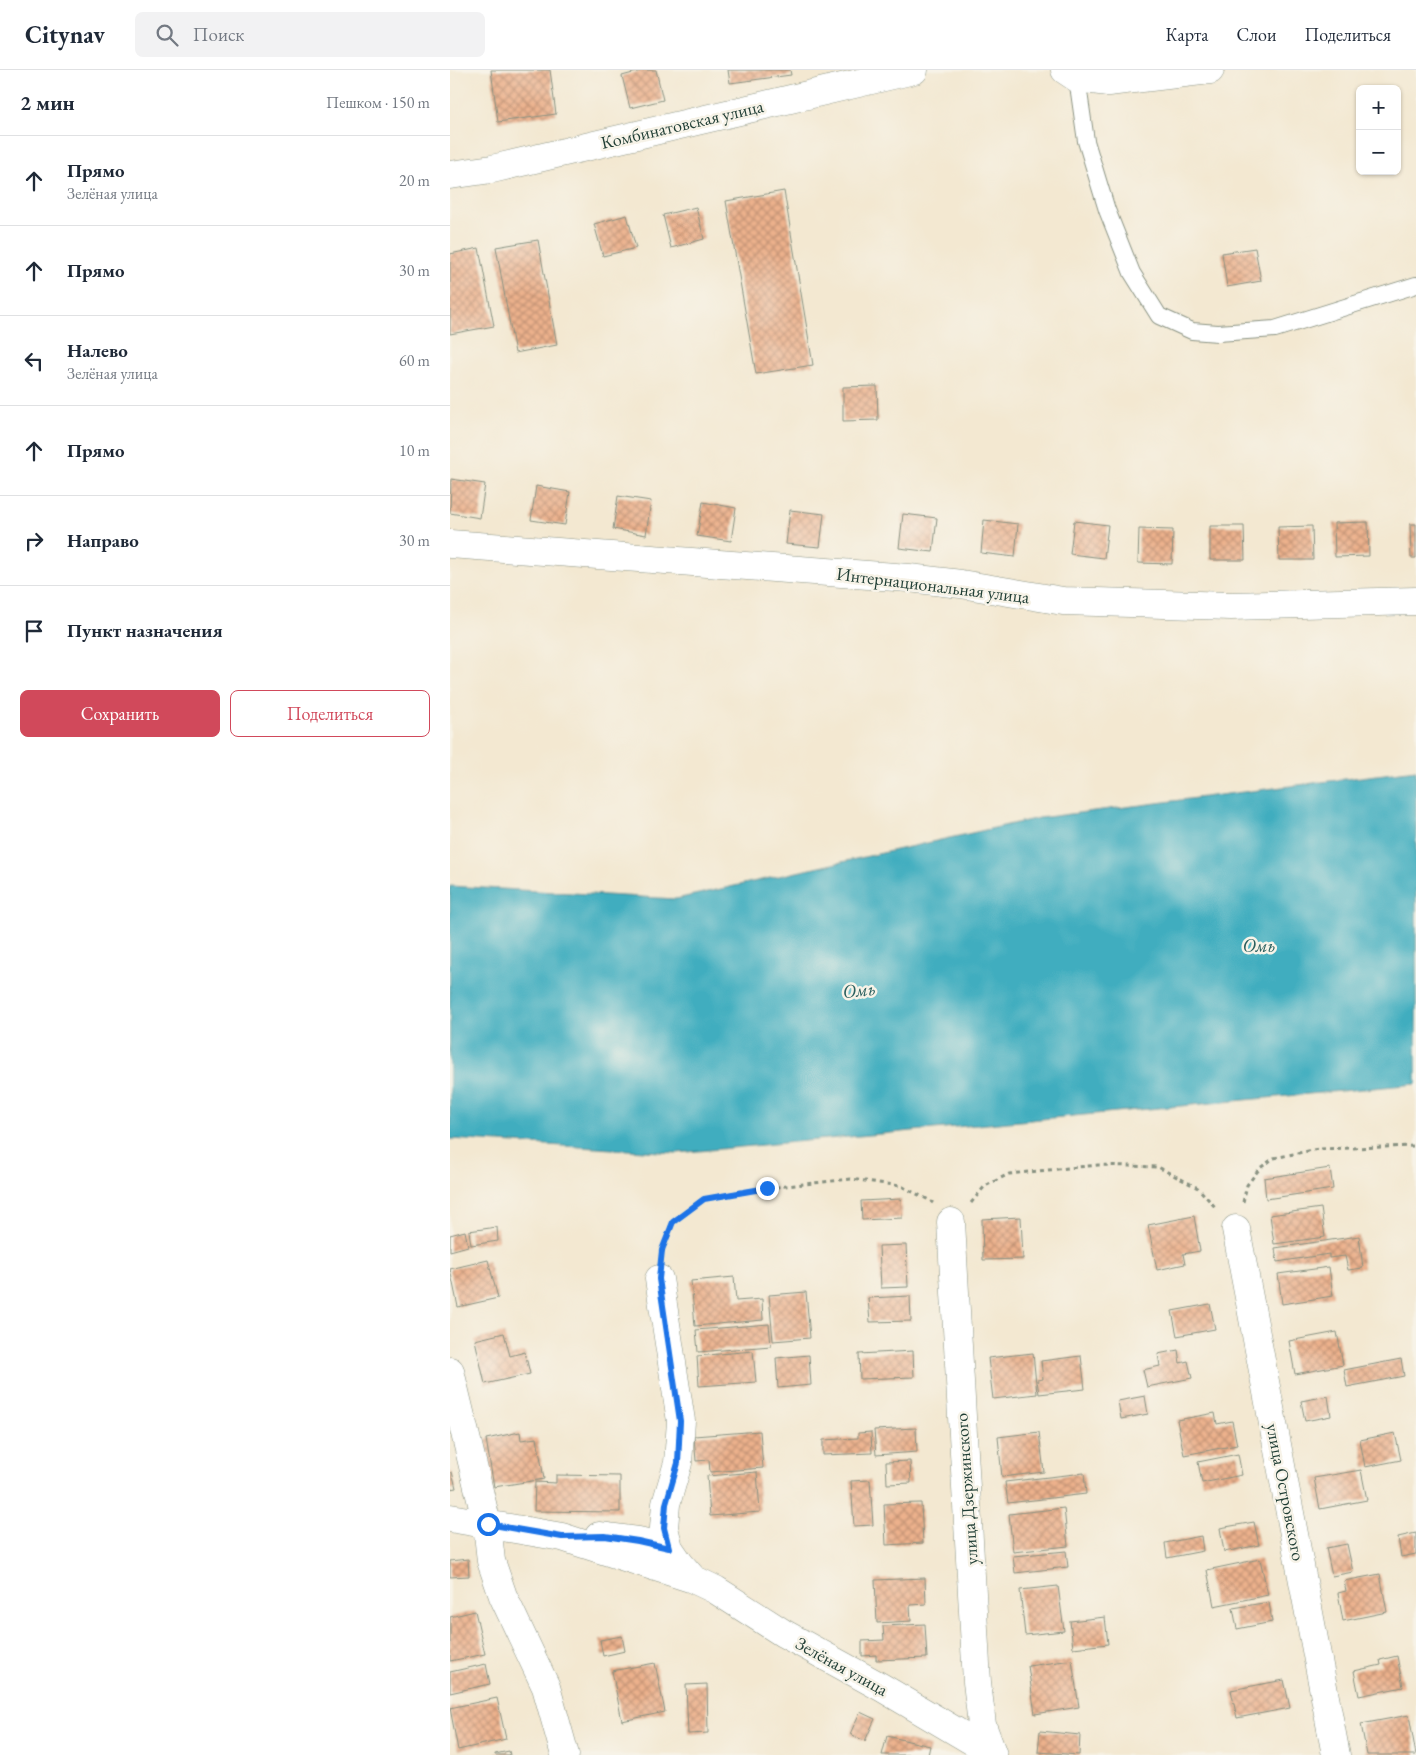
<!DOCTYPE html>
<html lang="ru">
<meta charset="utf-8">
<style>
:root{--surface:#fff;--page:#f2f2f3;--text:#1f2937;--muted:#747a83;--line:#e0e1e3;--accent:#d1495b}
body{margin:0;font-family:"EB Garamond",serif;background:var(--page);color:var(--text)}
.controls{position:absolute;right:15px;top:15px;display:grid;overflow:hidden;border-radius:8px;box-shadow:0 1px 4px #0004}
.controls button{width:45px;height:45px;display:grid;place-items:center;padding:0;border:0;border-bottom:1px solid var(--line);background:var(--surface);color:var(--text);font:25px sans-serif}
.stop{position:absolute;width:15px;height:15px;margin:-11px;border:4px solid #1a73e8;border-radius:50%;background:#fff}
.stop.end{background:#1a73e8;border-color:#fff;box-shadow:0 1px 5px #0008}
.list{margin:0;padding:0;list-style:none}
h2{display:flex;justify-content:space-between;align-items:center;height:65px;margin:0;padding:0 20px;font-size:21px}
h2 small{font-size:16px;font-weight:400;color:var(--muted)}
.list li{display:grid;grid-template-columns:32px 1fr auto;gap:15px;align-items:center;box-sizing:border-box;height:90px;padding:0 20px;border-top:1px solid var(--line)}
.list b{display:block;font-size:19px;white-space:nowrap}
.list p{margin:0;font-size:16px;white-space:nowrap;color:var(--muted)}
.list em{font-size:16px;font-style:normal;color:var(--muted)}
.actions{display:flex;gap:10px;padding:15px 20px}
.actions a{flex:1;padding:11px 0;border:1px solid var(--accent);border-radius:8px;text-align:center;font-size:18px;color:var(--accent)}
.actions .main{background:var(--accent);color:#fff}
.icon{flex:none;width:28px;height:28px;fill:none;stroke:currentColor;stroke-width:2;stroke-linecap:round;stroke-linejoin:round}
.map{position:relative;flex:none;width:966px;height:1685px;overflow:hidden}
header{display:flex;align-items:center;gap:30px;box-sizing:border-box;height:70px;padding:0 25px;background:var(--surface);border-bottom:1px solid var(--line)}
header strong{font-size:24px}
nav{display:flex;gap:28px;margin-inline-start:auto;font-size:18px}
.search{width:350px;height:45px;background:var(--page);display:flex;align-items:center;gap:12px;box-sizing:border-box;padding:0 18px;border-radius:8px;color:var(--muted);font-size:19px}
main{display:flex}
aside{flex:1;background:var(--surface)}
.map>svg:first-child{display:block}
</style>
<header>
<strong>Citynav</strong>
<div class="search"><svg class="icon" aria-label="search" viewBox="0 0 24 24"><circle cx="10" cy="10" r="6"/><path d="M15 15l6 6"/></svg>Поиск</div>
<nav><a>Карта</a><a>Слои</a><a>Поделиться</a></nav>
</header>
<main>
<aside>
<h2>2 мин<small>Пешком · 150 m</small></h2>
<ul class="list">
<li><svg class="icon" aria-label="ahead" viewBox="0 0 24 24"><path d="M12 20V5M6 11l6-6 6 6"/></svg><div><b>Прямо</b><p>Зелёная улица</p></div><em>20 m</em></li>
<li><svg class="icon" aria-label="ahead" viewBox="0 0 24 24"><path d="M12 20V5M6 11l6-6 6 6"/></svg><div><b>Прямо</b></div><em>30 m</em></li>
<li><svg class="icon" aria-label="left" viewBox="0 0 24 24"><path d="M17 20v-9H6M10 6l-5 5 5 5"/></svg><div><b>Налево</b><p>Зелёная улица</p></div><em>60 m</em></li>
<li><svg class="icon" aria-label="ahead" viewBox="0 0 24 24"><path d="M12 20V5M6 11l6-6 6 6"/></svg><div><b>Прямо</b></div><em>10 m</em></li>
<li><svg class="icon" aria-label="right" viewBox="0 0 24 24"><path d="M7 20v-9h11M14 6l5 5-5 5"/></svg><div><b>Направо</b></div><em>30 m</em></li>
<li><svg class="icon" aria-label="arrive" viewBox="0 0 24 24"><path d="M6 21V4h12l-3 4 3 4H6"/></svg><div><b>Пункт назначения</b></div></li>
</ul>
<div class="actions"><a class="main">Сохранить</a><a>Поделиться</a></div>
</aside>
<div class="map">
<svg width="966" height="1685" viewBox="0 0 966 1685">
<defs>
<pattern id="building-cross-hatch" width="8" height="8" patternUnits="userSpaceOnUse" patternTransform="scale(1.25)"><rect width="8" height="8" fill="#ecb18c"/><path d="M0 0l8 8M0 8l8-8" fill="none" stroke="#bf9173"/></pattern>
</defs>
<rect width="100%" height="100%" fill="#f7f3e8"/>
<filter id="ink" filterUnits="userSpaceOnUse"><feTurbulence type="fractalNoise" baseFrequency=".02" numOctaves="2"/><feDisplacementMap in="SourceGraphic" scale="10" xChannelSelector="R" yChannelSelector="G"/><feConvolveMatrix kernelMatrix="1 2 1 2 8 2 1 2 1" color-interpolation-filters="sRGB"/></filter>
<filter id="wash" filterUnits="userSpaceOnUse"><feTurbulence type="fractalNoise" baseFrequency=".0096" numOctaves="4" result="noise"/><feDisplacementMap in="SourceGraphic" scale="20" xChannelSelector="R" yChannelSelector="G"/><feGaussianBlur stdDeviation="1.12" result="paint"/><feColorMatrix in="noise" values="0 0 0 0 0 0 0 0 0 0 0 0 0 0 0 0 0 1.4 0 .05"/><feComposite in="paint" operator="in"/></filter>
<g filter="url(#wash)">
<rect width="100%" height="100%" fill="#f3e8d1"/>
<path fill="#40adbf" stroke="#30757a" d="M966,700V1014L227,1083L0,1069V816L226,829L589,748Z"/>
<g id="blocks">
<path fill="url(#building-cross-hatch)" d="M41,0H100L106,44L48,52Z
M194,0H206L213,30L180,38L172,6Z
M278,0H340L341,5L280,13Z
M334,121L363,295L306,304L276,131Z
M246,137L254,169L221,178L213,145Z
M177,145L186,178L153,186L144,154Z
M88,170L107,275L65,283L46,177Z
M29,178L44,256L0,264V184Z
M805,178L811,211L777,217L772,183Z
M427,316L428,350L393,351V317Z
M1,409L35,414L30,448L0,443Z
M86,416L120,422L115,455L81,450Z
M168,426L201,431L196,465L163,459Z
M253,432L286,438L281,471L247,466Z
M340,440L374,444L370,477L336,474Z
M453,444L487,448L483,482L449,478Z
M534,450L568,454L565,487L531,483Z
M624,451L658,455L654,488L620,484Z
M918,452L919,486L885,487L884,453Z
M960,454H966V488H961Z
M760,456H794L795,490H760Z
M862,456L863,490H829L828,457Z
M689,459L723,460L722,494L688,493Z
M880,1098L883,1119L816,1129L814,1108Z
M451,1129L452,1148L412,1150L411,1131Z
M871,1138L875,1167L824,1174L820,1145Z
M744,1146L750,1181L733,1184L735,1194L707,1200L698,1155Z
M571,1147L573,1189L533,1190L532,1149Z
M47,1157L48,1171L21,1175L19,1161Z
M15,1161L18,1176L0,1181V1165Z
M909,1166L913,1198L898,1200L895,1186L879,1188V1184L827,1192L825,1178Z
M456,1175L458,1217L431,1218L429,1176Z
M38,1190L48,1228L8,1237L0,1199Z
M879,1197L883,1226L832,1234L828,1204Z
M284,1207L286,1231L312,1229L313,1250L245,1256L241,1211Z
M356,1222L360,1268L323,1271L319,1225Z
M460,1226L461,1251L420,1252L418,1228Z
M760,1234L765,1259L727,1266L722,1241Z
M319,1254L321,1276L248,1282L246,1260Z
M887,1262L893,1295L845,1304L839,1271Z
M54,1263L60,1286L75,1282L80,1304L35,1314L25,1270Z
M728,1280L730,1293L738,1291L742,1308L697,1317L693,1300L710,1296L708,1284Z
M303,1281L306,1312L249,1316L247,1286Z
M463,1281L464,1307L410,1309L409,1284Z
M583,1283L587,1324L543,1329L538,1288Z
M359,1285L361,1315L328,1318L326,1288Z
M631,1286L635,1319L589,1324L587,1310L593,1309L591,1291Z
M951,1289L954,1306L897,1317L894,1300Z
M695,1326L698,1344L671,1349L668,1331Z
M878,1326L881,1346L855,1351L851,1331Z
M765,1343L767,1354L782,1351L787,1375L734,1385L727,1350Z
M466,1358L467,1382L426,1385L424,1360Z
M310,1361L313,1398L260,1402L259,1390L246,1391L244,1366Z
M70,1362L71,1370L87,1368L94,1409L44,1417L36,1369Z
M421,1362L422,1383L373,1385V1370L408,1368V1363Z
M589,1362L594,1402L552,1407L548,1367Z
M945,1363L951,1390L915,1397L910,1370Z
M788,1384L792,1405L752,1413L748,1392Z
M460,1391L461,1413L437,1414L436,1392Z
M911,1400L917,1430L870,1439L864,1408Z
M2,1402L6,1418L0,1419V1403Z
M307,1402L310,1442L260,1446L257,1406Z
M634,1403L636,1424L558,1433L555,1412Z
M106,1405L170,1406V1442L84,1441L85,1412L106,1413Z
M420,1410L423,1455L404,1456L401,1411Z
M471,1433L473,1473L436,1475L434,1434Z
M614,1438L618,1476L563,1482L559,1444Z
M804,1452L809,1475L774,1482L770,1458Z
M966,1463V1484L951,1487L948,1467Z
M751,1466L753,1481L717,1488L715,1473Z
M897,1474L903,1502L882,1506L876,1478Z
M616,1481L618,1497L565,1503L563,1486Z
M18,1489L19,1506L0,1507V1491Z
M810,1489L818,1525L764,1536L757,1500Z
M930,1504L937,1542L893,1551L888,1523L896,1521L894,1511Z
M475,1508L476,1534L460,1535L461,1551L427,1553L425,1510Z
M608,1516L614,1561L575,1565L570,1520Z
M819,1532L822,1552L787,1559L783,1538Z
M25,1541L35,1584L0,1591V1547Z
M655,1547L658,1574L623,1578L620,1551Z
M475,1554L477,1588L426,1590V1585L412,1586V1571L434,1570L433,1556Z
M172,1566L175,1581L153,1586L150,1570Z
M947,1586L953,1617L909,1626L904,1601L931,1595L930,1590Z
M622,1590L629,1637L585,1644L578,1596Z
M205,1593L215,1642L172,1651L162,1601Z
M36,1594L40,1614L0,1623V1602Z
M834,1610L840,1638L787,1648L781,1620Z
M257,1614L258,1663L238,1664L236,1615Z
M47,1628L56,1669L8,1680L0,1638Z
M410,1642L425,1649L415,1671L400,1664Z
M959,1645L966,1685H917L911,1654Z
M590,1661L630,1665L629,1685L588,1682Z
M437,1666L480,1676L478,1685H432Z
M59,1681L60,1685H45V1684Z"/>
</g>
</g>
<g filter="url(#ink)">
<use href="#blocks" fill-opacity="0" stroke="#899282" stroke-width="1"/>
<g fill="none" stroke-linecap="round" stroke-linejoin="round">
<defs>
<path id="lane" d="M627,8L636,71L657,140L682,203L709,246L742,261L768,263L825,259L966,215"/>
<path id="street" d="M615,0L627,8L658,12L760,0
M0,105L42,99L464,0
M0,474L459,508L511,514L613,531L781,536L966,531
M501,1152L527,1612L532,1655L543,1685
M786,1159L886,1685
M209,1209L231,1351L228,1393L216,1434L214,1458L219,1478L230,1494L243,1509
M0,1301L37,1454L41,1491L53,1526L96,1617L115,1685
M0,1448L112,1467L243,1509L266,1520L333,1563L431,1617L541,1682
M149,1466L188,1471L219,1478"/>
</defs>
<use href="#lane" stroke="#899282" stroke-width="18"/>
<use href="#street" stroke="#899282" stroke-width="29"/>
<path stroke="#899282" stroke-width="3" stroke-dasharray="4 4" stroke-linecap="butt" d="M793,1132L797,1115L810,1098L824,1088L868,1079L966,1076
M521,1133L535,1116L559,1104L648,1095L708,1097L748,1118L767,1139
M212,1183L223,1152L254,1129L317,1118L401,1109L451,1116L479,1130L483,1133"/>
<use href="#lane" stroke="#fff" stroke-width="16"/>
<use href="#street" stroke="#fff" stroke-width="28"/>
</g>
</g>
<g fill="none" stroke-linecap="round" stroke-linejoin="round" filter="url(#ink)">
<path stroke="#1a73e8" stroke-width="6" d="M38,1454L112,1467L155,1466L188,1471L219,1478L214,1458L216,1434L228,1393L230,1351L209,1209L212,1180L223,1152L254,1129L317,1118"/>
</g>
<g text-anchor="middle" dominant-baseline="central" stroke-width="5" stroke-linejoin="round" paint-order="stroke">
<g font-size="18" fill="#1f3d34" stroke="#f7f3e8">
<text transform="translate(232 54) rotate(-13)">Комбинатовская улица</text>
<text transform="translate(483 515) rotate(7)">Интернациональная улица</text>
<text transform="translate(516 1419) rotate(-94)">улица Дзержинского</text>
<text transform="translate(836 1422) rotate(79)">улица Островского</text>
<text transform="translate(392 1596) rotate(29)">Зелёная улица</text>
</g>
<g font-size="19" font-style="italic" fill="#295f5e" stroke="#f7f3e8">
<text x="809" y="875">Омь</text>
<text transform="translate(409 920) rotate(-6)">Омь</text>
</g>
</g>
</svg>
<div class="controls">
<button>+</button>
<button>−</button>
</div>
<div class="stop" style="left:38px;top:1454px"></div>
<div class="stop end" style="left:317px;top:1118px"></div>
</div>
</main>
